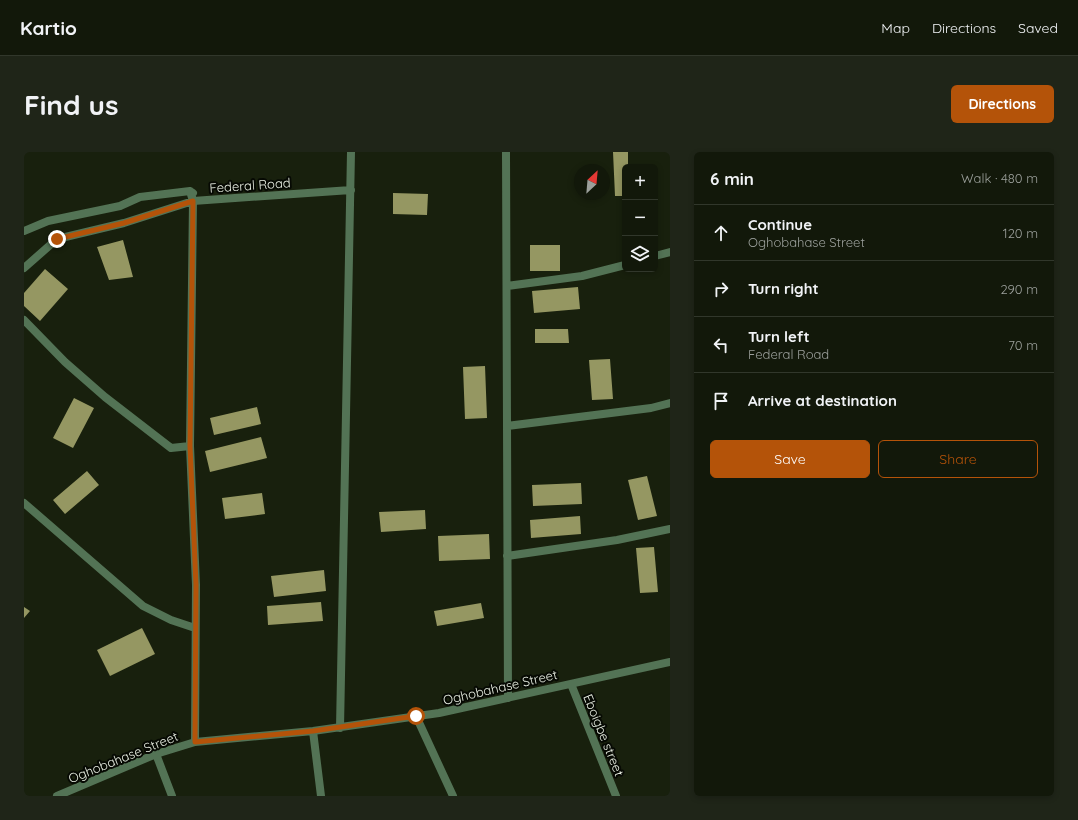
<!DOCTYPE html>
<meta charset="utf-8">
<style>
:root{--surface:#12180a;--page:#1f2518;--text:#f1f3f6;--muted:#9ca09c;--line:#31372b;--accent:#b45309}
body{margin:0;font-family:Quicksand,sans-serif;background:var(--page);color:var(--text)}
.controls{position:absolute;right:12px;top:12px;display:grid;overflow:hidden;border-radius:6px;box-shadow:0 2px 6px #0003}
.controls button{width:36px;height:36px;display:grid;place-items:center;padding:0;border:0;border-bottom:1px solid var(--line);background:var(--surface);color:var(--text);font:20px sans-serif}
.compass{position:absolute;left:550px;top:12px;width:36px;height:36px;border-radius:50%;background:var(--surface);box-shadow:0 2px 6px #0003;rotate:26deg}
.stop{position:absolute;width:12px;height:12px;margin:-9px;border:3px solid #b45309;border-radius:50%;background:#fff}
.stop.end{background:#b45309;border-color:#fff;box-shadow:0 1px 4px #0008}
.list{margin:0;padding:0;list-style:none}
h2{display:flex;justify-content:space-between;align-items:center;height:52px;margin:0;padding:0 16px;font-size:17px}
h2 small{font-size:13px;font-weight:400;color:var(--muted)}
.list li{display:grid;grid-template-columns:26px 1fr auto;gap:12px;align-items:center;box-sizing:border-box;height:56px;padding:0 16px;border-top:1px solid var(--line)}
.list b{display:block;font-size:15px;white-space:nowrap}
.list p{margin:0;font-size:13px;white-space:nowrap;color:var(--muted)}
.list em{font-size:13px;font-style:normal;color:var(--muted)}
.actions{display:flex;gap:8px;padding:12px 16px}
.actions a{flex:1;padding:9px 0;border:1px solid var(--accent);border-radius:6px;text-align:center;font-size:14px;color:var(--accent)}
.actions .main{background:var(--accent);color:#fff}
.icon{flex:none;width:22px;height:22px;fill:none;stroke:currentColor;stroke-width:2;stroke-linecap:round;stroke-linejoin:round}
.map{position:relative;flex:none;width:646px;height:644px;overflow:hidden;border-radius:6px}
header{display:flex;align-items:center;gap:24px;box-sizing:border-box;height:56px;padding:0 20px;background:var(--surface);border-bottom:1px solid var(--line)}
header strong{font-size:19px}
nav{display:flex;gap:22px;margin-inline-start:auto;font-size:14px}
.intro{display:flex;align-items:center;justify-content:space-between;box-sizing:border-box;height:96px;padding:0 24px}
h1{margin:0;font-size:28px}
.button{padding:10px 18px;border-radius:6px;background:var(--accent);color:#fff;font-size:14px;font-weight:700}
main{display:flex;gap:24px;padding:0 24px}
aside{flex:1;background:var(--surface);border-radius:6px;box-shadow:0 2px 6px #0003}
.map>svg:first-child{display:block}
</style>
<header>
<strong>Kartio</strong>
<nav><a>Map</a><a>Directions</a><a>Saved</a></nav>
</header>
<div class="intro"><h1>Find us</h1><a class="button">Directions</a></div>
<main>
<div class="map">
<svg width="646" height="644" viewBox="0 0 646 644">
<rect width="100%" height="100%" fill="#18200d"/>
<path fill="#959762" d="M589,0H604V15H601V44H591Z
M369,41L404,42L403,63L369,62Z
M99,88L109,125L85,128L73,95Z
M506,93H536V119H506Z
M21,117L44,137L16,169L0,154V141Z
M554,135L556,157L510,161L508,139Z
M511,177H544L545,191H511Z
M586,207L589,247L568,248L565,208Z
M461,214L463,266L441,267L439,215Z
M50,246L70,256L49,296L29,286Z
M233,255L237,272L190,283L186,266Z
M237,285L243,306L186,320L181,299Z
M63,319L75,333L41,362L29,348Z
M623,324L633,364L614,368L604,328Z
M557,331L558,352L509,354L508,333Z
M238,341L241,362L201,367L198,346Z
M401,358L402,377L357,380L355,360Z
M556,364L557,382L507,386L506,368Z
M465,382L466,407L415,409L414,384Z
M630,395L634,440L616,441L612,396Z
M300,418L302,439L250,445L247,424Z
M297,450L299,469L244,473L243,454Z
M457,451L460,466L413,474L410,459Z
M0,455L6,459L0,466Z
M118,476L131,502L86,524L73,498Z"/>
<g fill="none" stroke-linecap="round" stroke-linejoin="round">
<path stroke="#537355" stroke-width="8" d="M482,0L484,546
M166,39L169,49L166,294L172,433L171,590
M0,79L24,69L96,54L116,45L166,39L169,41
M631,104L646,100
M0,116L33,87L100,71L169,49L327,38
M483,134L558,124L601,113
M0,168L41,210L81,245L147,296L166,294
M483,274L627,256L646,251
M0,351L119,454L147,468L171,476
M483,404L593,388L646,377
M547,532L592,644
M392,564L429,644
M316,576L327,0
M289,579L297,644
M132,602L148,644
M33,644L132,602L171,590L289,579L415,561L646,510"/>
</g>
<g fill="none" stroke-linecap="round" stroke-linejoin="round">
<path stroke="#b45309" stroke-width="5" d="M33,87L100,71L169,49L166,294L172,433L171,590L289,579L392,564"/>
</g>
<g text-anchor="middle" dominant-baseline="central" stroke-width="4" stroke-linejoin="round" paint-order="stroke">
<g font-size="13" fill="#e9efe3" stroke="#060903">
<text transform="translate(226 33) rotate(-4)">Federal Road</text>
<text transform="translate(476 535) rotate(-13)">Oghobahase Street</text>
<text transform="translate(580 583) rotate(68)">Eboigbe street</text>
<text transform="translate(99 605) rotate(-22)">Oghobahase Street</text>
</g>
</g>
</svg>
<div class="controls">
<button>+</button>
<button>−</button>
<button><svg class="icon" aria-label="layers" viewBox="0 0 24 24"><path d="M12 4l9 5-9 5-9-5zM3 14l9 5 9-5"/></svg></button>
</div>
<svg class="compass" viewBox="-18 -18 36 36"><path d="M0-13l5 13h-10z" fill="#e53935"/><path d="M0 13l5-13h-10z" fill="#9ca09c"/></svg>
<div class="stop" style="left:392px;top:564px"></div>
<div class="stop end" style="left:33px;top:87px"></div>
</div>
<aside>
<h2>6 min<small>Walk · 480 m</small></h2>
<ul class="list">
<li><svg class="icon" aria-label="ahead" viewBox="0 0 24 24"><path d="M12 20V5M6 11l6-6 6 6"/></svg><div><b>Continue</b><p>Oghobahase Street</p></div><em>120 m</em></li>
<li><svg class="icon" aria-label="right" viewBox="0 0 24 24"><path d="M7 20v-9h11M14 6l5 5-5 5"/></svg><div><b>Turn right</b></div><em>290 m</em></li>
<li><svg class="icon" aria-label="left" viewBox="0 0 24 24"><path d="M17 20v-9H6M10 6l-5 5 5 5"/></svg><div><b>Turn left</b><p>Federal Road</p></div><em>70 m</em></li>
<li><svg class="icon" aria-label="arrive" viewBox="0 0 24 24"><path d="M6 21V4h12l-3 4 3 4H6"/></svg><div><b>Arrive at destination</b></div></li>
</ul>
<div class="actions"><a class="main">Save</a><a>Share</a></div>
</aside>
</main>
